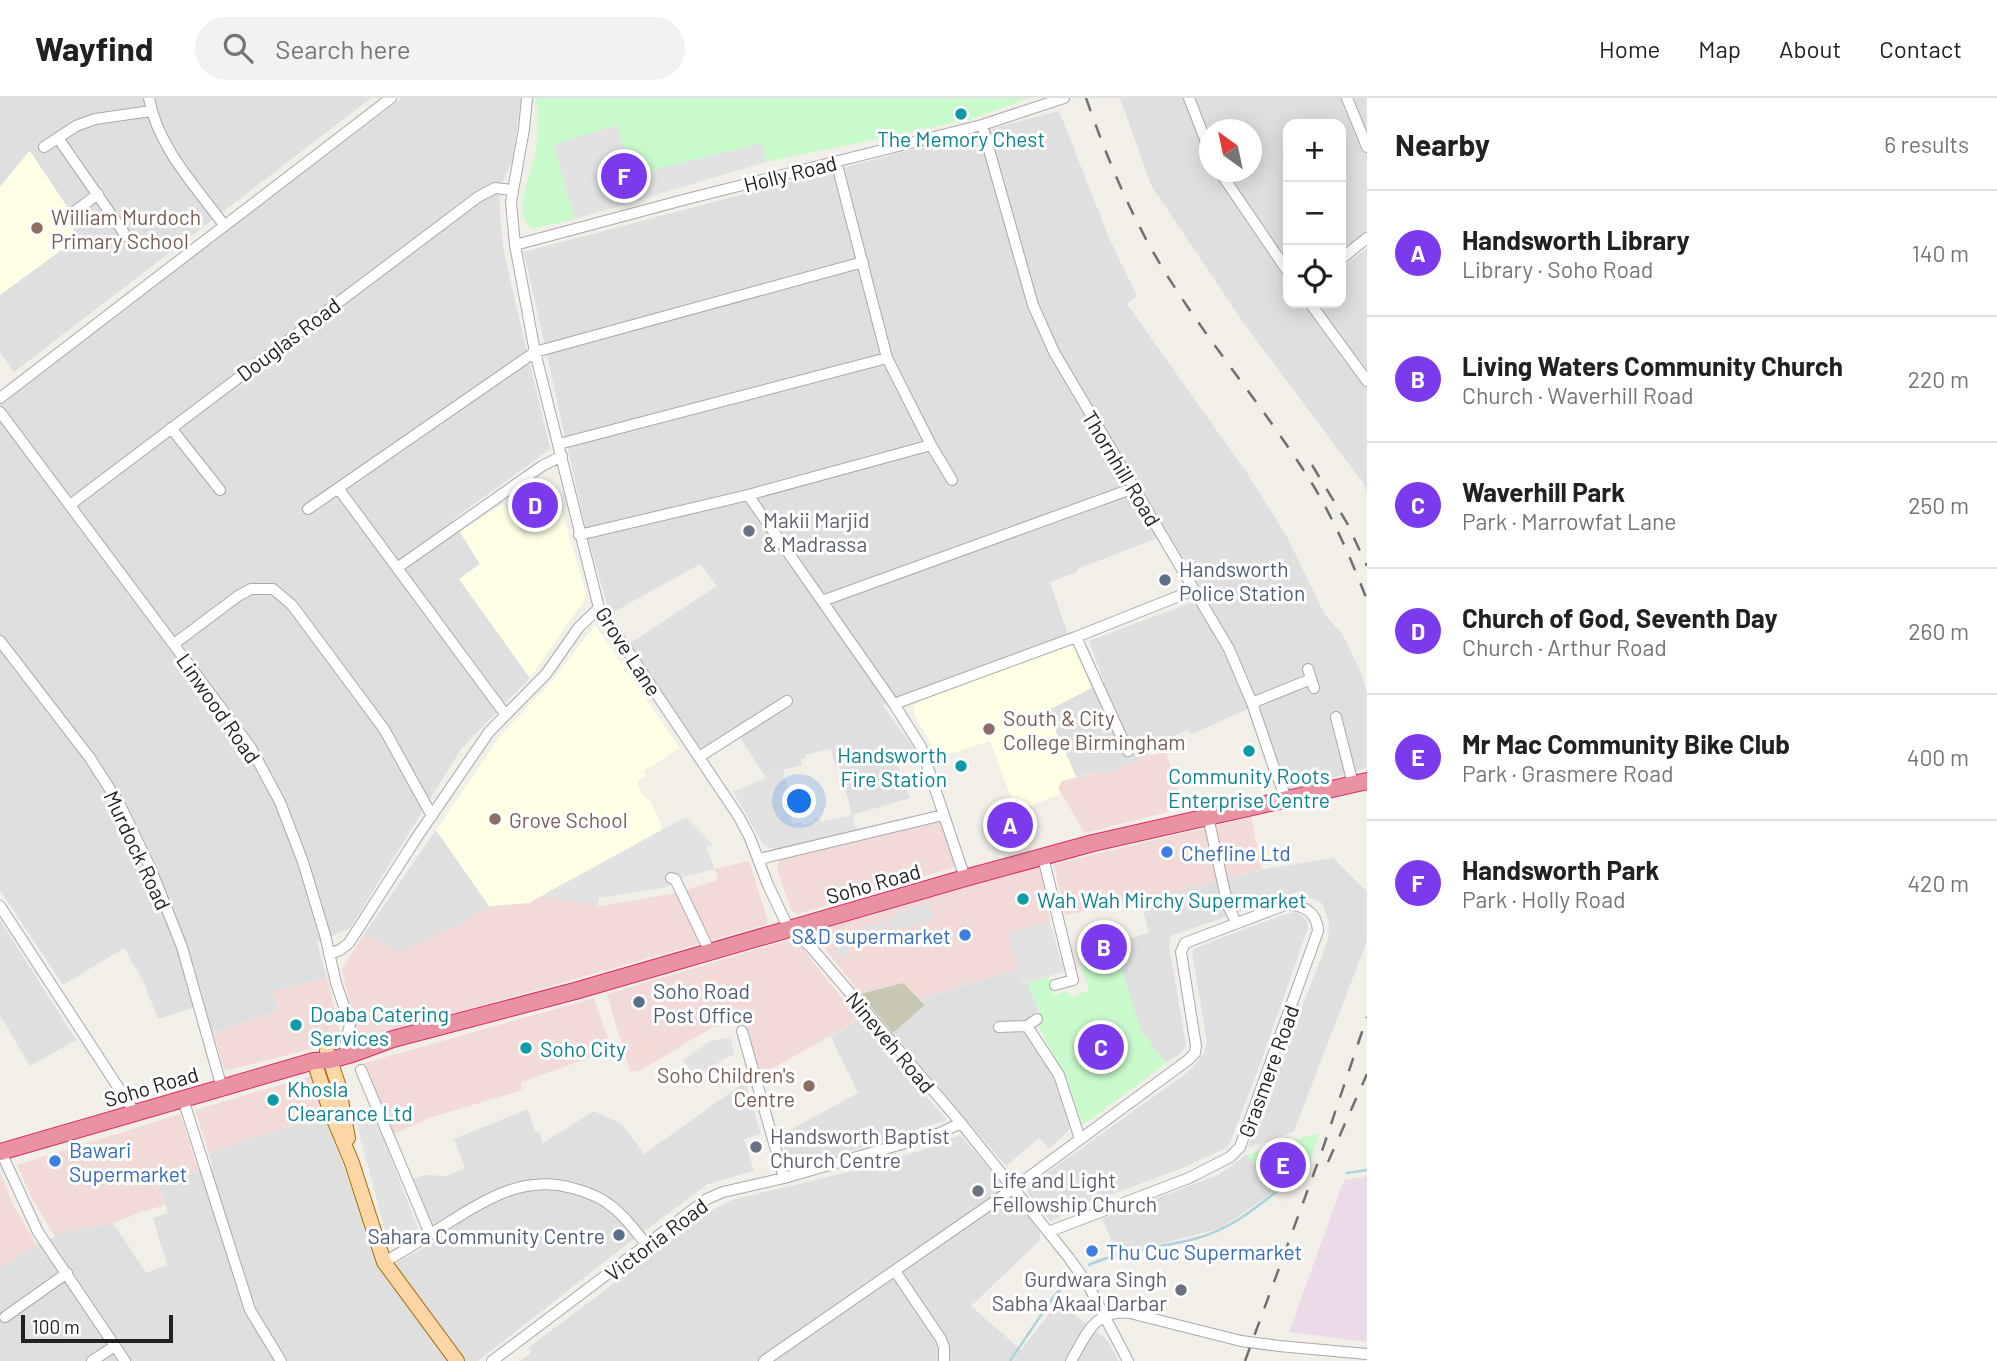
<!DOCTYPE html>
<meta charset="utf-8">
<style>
:root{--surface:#fff;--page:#f2f2f2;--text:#202124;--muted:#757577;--line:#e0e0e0;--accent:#7c3aed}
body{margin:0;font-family:Barlow,sans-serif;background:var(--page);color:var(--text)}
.controls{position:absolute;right:21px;top:21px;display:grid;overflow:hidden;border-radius:14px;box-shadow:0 4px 18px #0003}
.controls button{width:63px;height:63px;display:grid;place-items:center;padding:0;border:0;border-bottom:2px solid var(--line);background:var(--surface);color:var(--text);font:35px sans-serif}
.compass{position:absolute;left:1199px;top:21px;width:63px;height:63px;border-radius:50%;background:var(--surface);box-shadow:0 4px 18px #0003;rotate:327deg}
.scale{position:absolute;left:21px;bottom:18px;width:152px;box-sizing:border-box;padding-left:7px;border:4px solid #222;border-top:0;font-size:19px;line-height:24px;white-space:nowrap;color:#222;-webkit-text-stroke:5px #fff;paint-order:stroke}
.you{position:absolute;left:800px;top:704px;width:24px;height:24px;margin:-18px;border:5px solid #fff;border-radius:50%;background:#1a73e8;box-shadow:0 0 0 10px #1a73e833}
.badge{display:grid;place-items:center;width:46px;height:46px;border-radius:50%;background:var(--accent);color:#fff;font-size:23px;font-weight:700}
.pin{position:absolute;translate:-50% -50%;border:4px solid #fff;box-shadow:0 2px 7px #0006}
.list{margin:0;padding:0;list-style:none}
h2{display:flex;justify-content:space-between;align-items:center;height:91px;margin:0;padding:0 28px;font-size:30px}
h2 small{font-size:23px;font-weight:400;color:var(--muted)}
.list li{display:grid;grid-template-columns:46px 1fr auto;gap:21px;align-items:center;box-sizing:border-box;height:126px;padding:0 28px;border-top:2px solid var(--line)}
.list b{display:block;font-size:26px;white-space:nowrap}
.list p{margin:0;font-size:23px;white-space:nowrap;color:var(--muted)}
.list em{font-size:23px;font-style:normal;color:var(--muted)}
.icon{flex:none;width:38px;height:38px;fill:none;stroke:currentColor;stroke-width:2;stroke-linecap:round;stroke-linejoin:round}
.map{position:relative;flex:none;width:1367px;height:1263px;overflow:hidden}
header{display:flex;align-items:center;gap:42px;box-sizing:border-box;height:98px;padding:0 35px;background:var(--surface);border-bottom:2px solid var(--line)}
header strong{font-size:33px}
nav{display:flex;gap:38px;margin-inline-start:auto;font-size:24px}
.search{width:490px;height:63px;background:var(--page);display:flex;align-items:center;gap:18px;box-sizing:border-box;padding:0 24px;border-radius:38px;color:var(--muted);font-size:26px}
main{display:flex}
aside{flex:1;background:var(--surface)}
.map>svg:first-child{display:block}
</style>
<header>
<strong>Wayfind</strong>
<div class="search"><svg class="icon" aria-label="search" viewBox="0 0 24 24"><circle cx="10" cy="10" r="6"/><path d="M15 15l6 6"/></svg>Search here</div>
<nav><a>Home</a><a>Map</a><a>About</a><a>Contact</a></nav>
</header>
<main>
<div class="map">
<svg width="1367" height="1263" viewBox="0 0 1367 1263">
<rect width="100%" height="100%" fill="#f2efe9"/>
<path fill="#e0dfdf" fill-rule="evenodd" d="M0,0H371L14,274L0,254V197L74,142L72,116L29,53L0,89Z
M402,0H521L513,61L499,91L501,130L505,160L550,351L452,422L480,466L459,481L530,580L461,651L350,830L317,845L327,880L274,893L279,913L213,935L204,906L158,921L143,883L124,850L63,887L0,792V304Z
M1120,0H1367V134L1341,154V26H1288V205H1341V170L1367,150V394L1363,385L1245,227L1151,87ZM1210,32H1252V74H1210Z
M1059,13L1110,142L1137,198L1127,206L1247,375L1287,439L1325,517L1343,537L1361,575L1367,594V670L1288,692L1254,608L1192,636L1187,632L1146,650L1149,658L1104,676L1094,675L1076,679L1046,613L1104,584L1089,543L1206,499L1166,432L1155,441L1077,471V474L1050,484L1068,537L882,607L918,656L897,666L910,700L852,717L839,666L835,667L831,651L805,657L806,660L801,662L802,667L783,672L782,669L766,680L735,631L702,653L629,546L717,488L700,466L610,516L587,437L524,154Z
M436,732L489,808L470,821L400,855L365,835Z
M1333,760L1367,794V843L1294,1033L1267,1044L1248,1049L1328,842L1329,825L1322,805L1296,794L1171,838L1169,847L1186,947L1181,955L1166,965L1141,933L1125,888L1117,856L1118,855L1116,844L1149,835L1140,800L1270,770Z
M1296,814L1302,818L1307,823L1308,830L1258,972L1229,1047L1222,1052L1180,1071L1083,1107L1050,1123L1027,1094L1030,1087L1180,980L1194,968L1204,955L1207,944L1192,854L1194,851L1226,838L1283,817Z
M0,822L76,942L30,968L0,917Z
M1018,871L1022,886L1028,885L1038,912L1027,922L993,924L996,932L1026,935L1054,978L1070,1031L1049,1051L1039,1040L1006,1068L893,935L925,907L921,902L928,898Z
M859,922L947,1022L790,1073L781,1037L858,995L831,939Z
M745,984L761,1036L744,1041L754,1073L708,1086L631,1143L478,1263H0V1170L37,1147L66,1133L113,1125L146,1175L167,1167L153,1120L168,1115L159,1086L212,1069L209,1055L324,1016L382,1173L438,1142L411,1082L423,1077L447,1078L465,1070L454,1041L528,1011L535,1034H539L543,1045L594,1013L623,1027L644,1056Z
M960,1037L1016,1101L1040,1134V1142L971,1208L1021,1252L1058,1204L1107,1242L1119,1263H520L531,1255L528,1250L710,1113L732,1102L864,1070L926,1051Z
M1246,1057L1278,1091L1221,1130L1118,1157L1102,1121L1218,1077Z"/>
<path fill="#f2dad9" d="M1166,654L1184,710L1085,735L1058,690L1062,683L1095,675L1104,676L1149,658Z
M1251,719L1262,771L1193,789L1065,817L1054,766Z
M942,721L955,769L798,816L791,812L777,771L780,760Z
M749,763L768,823L765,827L438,920L357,940L342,871L365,835L400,855L470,821L489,808L529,805L543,797L599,808L676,795L718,782L715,771Z
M1036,769L1042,771L1050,824L1008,835L1018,871L928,898L921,902L903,885L860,896L821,845L819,837L823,831Z
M793,841L796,842L859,922L760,977L746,925L713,929L641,972L630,974L607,896Z
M327,880L340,934L337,944L225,973L213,935L279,913L274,893Z
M594,900L612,952L521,984L522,992L429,1020L390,1038L361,966Z
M311,978L324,1016L209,1055L195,1012Z
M180,1016L199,1073L159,1086L165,1107L141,1114L113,1125L66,1133L55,1139L32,1100L17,1067Z
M0,1073L14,1109L37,1147L0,1170Z"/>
<path fill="#ebdbe8" d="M1367,1078V1244L1289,1234L1344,1082Z"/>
<path fill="#ffffe5" d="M30,53L72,116L74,143L0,197V89Z
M503,406L524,437L561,411L587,498L530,580L459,481L480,466L460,434Z
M595,527L680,650L645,672L644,674L645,678L637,684L641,694L651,705L662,728L661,732L529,805L489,808L436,732L500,638L552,583Z
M1073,546L1091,590L1047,613L1076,679L1061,683L1058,690L1061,696L1016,713L990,643L939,659L915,619L913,609L918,603Z"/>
<path fill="#c7c7b4" d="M903,885L925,907L893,935L860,896Z"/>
<path fill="#c8facc" d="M536,0H1029L972,21L766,64L575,121L532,131C510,112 533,74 536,51C538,34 538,17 536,0Z
M1117,856L1141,933L1166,965L1083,1027L1061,972L1038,927L1042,921L1028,885L1048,879L1054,898L1065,893L1072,899L1089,892L1080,865Z
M1317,1035L1319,1037L1306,1078L1290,1081L1278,1091L1246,1057Z"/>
<path fill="#e2e2e2" d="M617,27L632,77L762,45L766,64L575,121L553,47Z
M782,669L795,713L789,715L792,726L801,724L803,727L814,724L813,721L820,719L821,724L852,717L857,735L780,753L764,748L733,694L766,680Z
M686,719L713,747L706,749L715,771L675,781L667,789L599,800L598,808L543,797Z
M928,805L934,821L892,834L887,821L890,818Z
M883,822L888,835L849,849L850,857L840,860L833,841Z
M1050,824L1064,874L1022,886L1008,835Z
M731,939L734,957L725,960L696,981L683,962L710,943Z
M372,1011L418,1131L396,1147H392L387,1140L354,1016Z"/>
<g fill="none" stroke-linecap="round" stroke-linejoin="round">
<path stroke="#aad3df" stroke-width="2.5" d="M1347,1075L1367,1072
M1089,1167C1122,1152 1159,1150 1194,1141C1233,1131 1259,1107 1290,1083
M1010,1263L1054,1198L1073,1179"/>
<defs>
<path id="minor" d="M149,0C157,48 196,89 224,127
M527,0L524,31L511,104L515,147L535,254L599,510L739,719L750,740L768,787L789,831L810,848L961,1025L1069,1160L1087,1185L1128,1263
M1189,0L1210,54
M1347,0L1367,49
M982,27L1033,207L1054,254L1229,551L1252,605L1275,673L1287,702
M58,40L126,138
M44,49L76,28L95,21L151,13
M836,63L887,260L931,347L952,382
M1220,74L1288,174
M74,114L98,96
M515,147L687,101L982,27L1064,0
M1341,161L1367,140
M1310,205L1367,283
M0,300L391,0
M0,314L251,650L280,704L303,764L325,837L336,885L350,926L345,948
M171,330L220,392
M559,346L887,260
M338,390L505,616
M748,397L894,606L921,649L965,780
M70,407L478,99L495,90L512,92
M308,411L535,254L863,164
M579,437L748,397L931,347
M397,470L542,368L562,358
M822,503L1134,390
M1076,539L1128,653
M0,543L90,660L120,707L150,769L182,849L222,990
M174,546L238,498L251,491H273L292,507L384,631L432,718
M1308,571L1314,590
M1252,605L1311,581
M894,606L1076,539L1194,492
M1336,619L1353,686
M699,659L787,603
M1208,719L1228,808L1236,824
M1043,759L1073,882L1055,887
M759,761L943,717
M671,780L675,781L710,854
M0,808L135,1015
M329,856L340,852L349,845L417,739L489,634L546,576L579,529L599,510
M1027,928L1059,977L1080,1041
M999,929L1027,928L1037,921
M742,933L784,1080
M361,972L430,1136
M183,1001L250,1212L281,1263
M1,1054L38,1134L125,1263
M384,1164C406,1152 427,1138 448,1125C487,1100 525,1077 572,1090C588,1094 603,1100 615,1111C627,1121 637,1135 647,1147
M895,1173L941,1241L944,1249V1263
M5,1219L67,1175
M92,1263L115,1248
M492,1263L707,1101L723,1094L784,1080L940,1035L961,1025
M764,1263L1014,1090L1188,962L1195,955L1196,948L1181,854L1185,845L1285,807C1302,806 1317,813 1318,833L1240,1049L1230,1059L1189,1080L1048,1134
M1071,1263C1087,1236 1094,1211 1130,1215L1241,1243L1279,1248L1367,1256"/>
<path id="major" d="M327,953L338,986L348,1040
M314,963L330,1012L352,1065L384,1164L457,1263"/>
<path id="highway" d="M0,1054L314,963L330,962L352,956L393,941L575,893L965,780L1093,745L1367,683"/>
</defs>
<use href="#minor" stroke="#a9a9a9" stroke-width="12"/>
<use href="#major" stroke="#a06b00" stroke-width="16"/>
<use href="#highway" stroke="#dc2a67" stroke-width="18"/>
<use href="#minor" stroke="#fff" stroke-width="10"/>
<use href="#major" stroke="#fcd6a4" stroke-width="14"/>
<use href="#highway" stroke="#e892a2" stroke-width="16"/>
<path stroke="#707070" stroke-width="2.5" stroke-dasharray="14 14" stroke-linecap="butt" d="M1086,0C1107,60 1131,119 1165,174C1210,247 1267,313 1313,387C1335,424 1352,463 1367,502
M1312,367L1347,425L1367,468
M1328,1064L1367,976
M1245,1263L1322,1053L1367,919"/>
</g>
<g fill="#0f9aa8" stroke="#fff" stroke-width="2.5">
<circle cx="961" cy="16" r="7"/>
<circle cx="1249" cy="653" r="7"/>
<circle cx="961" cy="668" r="7"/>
<circle cx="1023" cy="801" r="7"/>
<circle cx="296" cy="927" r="7"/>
<circle cx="526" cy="950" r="7"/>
<circle cx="273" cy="1002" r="7"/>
</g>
<g fill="#8d6e63" stroke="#fff" stroke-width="2.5">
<circle cx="37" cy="130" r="7"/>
<circle cx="989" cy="631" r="7"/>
<circle cx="495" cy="721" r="7"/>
<circle cx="809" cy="988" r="7"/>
</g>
<g fill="#6b7280" stroke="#fff" stroke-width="2.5">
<circle cx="749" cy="433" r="7"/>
<circle cx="756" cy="1049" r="7"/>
<circle cx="978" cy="1093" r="7"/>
<circle cx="1181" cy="1192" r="7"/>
</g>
<g fill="#5c6f8a" stroke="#fff" stroke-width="2.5">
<circle cx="1165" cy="482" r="7"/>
<circle cx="639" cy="904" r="7"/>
<circle cx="619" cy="1137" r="7"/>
</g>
<g fill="#3f7fe0" stroke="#fff" stroke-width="2.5">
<circle cx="1167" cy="754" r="7"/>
<circle cx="965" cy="837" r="7"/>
<circle cx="55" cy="1063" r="7"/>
<circle cx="1092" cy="1153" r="7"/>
</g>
<g text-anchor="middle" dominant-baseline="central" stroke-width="6" stroke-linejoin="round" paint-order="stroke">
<g font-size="21" fill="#0d838f" stroke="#fff" text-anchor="start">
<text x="961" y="40" text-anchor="middle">The Memory Chest</text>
<text x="947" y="656" text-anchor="end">Handsworth<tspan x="947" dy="24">Fire Station</tspan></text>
<text x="1249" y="677" text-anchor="middle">Community Roots<tspan x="1249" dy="24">Enterprise Centre</tspan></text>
<text x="1037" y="801">Wah Wah Mirchy Supermarket</text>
<text x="310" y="915">Doaba Catering<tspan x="310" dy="24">Services</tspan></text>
<text x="540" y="950">Soho City</text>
<text x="287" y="990">Khosla<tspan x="287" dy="24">Clearance Ltd</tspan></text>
</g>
<g font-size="21" fill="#222" stroke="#fff">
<text transform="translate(790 75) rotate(-14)">Holly Road</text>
<text transform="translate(288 241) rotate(-37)">Douglas Road</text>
<text transform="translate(1122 370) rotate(59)">Thornhill Road</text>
<text transform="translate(629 553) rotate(57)">Grove Lane</text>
<text transform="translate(219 610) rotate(55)">Linwood Road</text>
<text transform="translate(138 752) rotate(65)">Murdock Road</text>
<text transform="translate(873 785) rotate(-16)">Soho Road</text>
<text transform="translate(891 944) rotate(50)">Nineveh Road</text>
<text transform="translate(1268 973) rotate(-70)">Grasmere Road</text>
<text transform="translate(151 988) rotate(-16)">Soho Road</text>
<text transform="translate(656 1141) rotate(-37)">Victoria Road</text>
</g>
<g font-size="21" fill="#785e54" stroke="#fff" text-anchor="start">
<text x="51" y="118">William Murdoch<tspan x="51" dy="24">Primary School</tspan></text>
<text x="1003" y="619">South &amp; City<tspan x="1003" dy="24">College Birmingham</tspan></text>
<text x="509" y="721">Grove School</text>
<text x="795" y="976" text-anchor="end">Soho Children's<tspan x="795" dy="24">Centre</tspan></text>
</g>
<g font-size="21" fill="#5b616d" stroke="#fff" text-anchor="start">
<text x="763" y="421">Makii Marjid<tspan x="763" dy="24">&amp; Madrassa</tspan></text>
<text x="770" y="1037">Handsworth Baptist<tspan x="770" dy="24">Church Centre</tspan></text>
<text x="992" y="1081">Life and Light<tspan x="992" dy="24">Fellowship Church</tspan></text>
<text x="1167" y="1180" text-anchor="end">Gurdwara Singh<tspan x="1167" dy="24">Sabha Akaal Darbar</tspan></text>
</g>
<g font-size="21" fill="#4e5e75" stroke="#fff" text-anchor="start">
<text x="1179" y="470">Handsworth<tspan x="1179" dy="24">Police Station</tspan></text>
<text x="653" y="892">Soho Road<tspan x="653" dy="24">Post Office</tspan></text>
<text x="605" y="1137" text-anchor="end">Sahara Community Centre</text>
</g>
<g font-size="21" fill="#366cbe" stroke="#fff" text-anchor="start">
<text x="1181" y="754">Chefline Ltd</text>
<text x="951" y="837" text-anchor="end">S&amp;D supermarket</text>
<text x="69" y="1051">Bawari<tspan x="69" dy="24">Supermarket</tspan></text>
<text x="1106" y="1153">Thu Cuc Supermarket</text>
</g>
</g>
</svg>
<div class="controls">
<button>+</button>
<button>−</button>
<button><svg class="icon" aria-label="locate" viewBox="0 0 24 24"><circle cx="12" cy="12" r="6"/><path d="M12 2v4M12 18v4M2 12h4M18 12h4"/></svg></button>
</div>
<svg class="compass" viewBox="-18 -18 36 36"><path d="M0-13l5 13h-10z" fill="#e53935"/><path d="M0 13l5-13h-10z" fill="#757577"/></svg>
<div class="scale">100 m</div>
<div class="you"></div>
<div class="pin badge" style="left:1010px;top:727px">A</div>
<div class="pin badge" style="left:1104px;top:849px">B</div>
<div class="pin badge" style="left:1101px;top:949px">C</div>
<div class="pin badge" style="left:535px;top:407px">D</div>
<div class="pin badge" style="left:1283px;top:1067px">E</div>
<div class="pin badge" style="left:624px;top:78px">F</div>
</div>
<aside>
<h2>Nearby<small>6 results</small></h2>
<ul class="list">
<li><span class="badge">A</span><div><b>Handsworth Library</b><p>Library · Soho Road</p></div><em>140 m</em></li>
<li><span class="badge">B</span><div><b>Living Waters Community Church</b><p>Church · Waverhill Road</p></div><em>220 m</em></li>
<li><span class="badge">C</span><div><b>Waverhill Park</b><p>Park · Marrowfat Lane</p></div><em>250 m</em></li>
<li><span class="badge">D</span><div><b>Church of God, Seventh Day</b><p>Church · Arthur Road</p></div><em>260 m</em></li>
<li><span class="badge">E</span><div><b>Mr Mac Community Bike Club</b><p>Park · Grasmere Road</p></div><em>400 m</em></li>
<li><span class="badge">F</span><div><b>Handsworth Park</b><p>Park · Holly Road</p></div><em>420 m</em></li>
</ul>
</aside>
</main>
